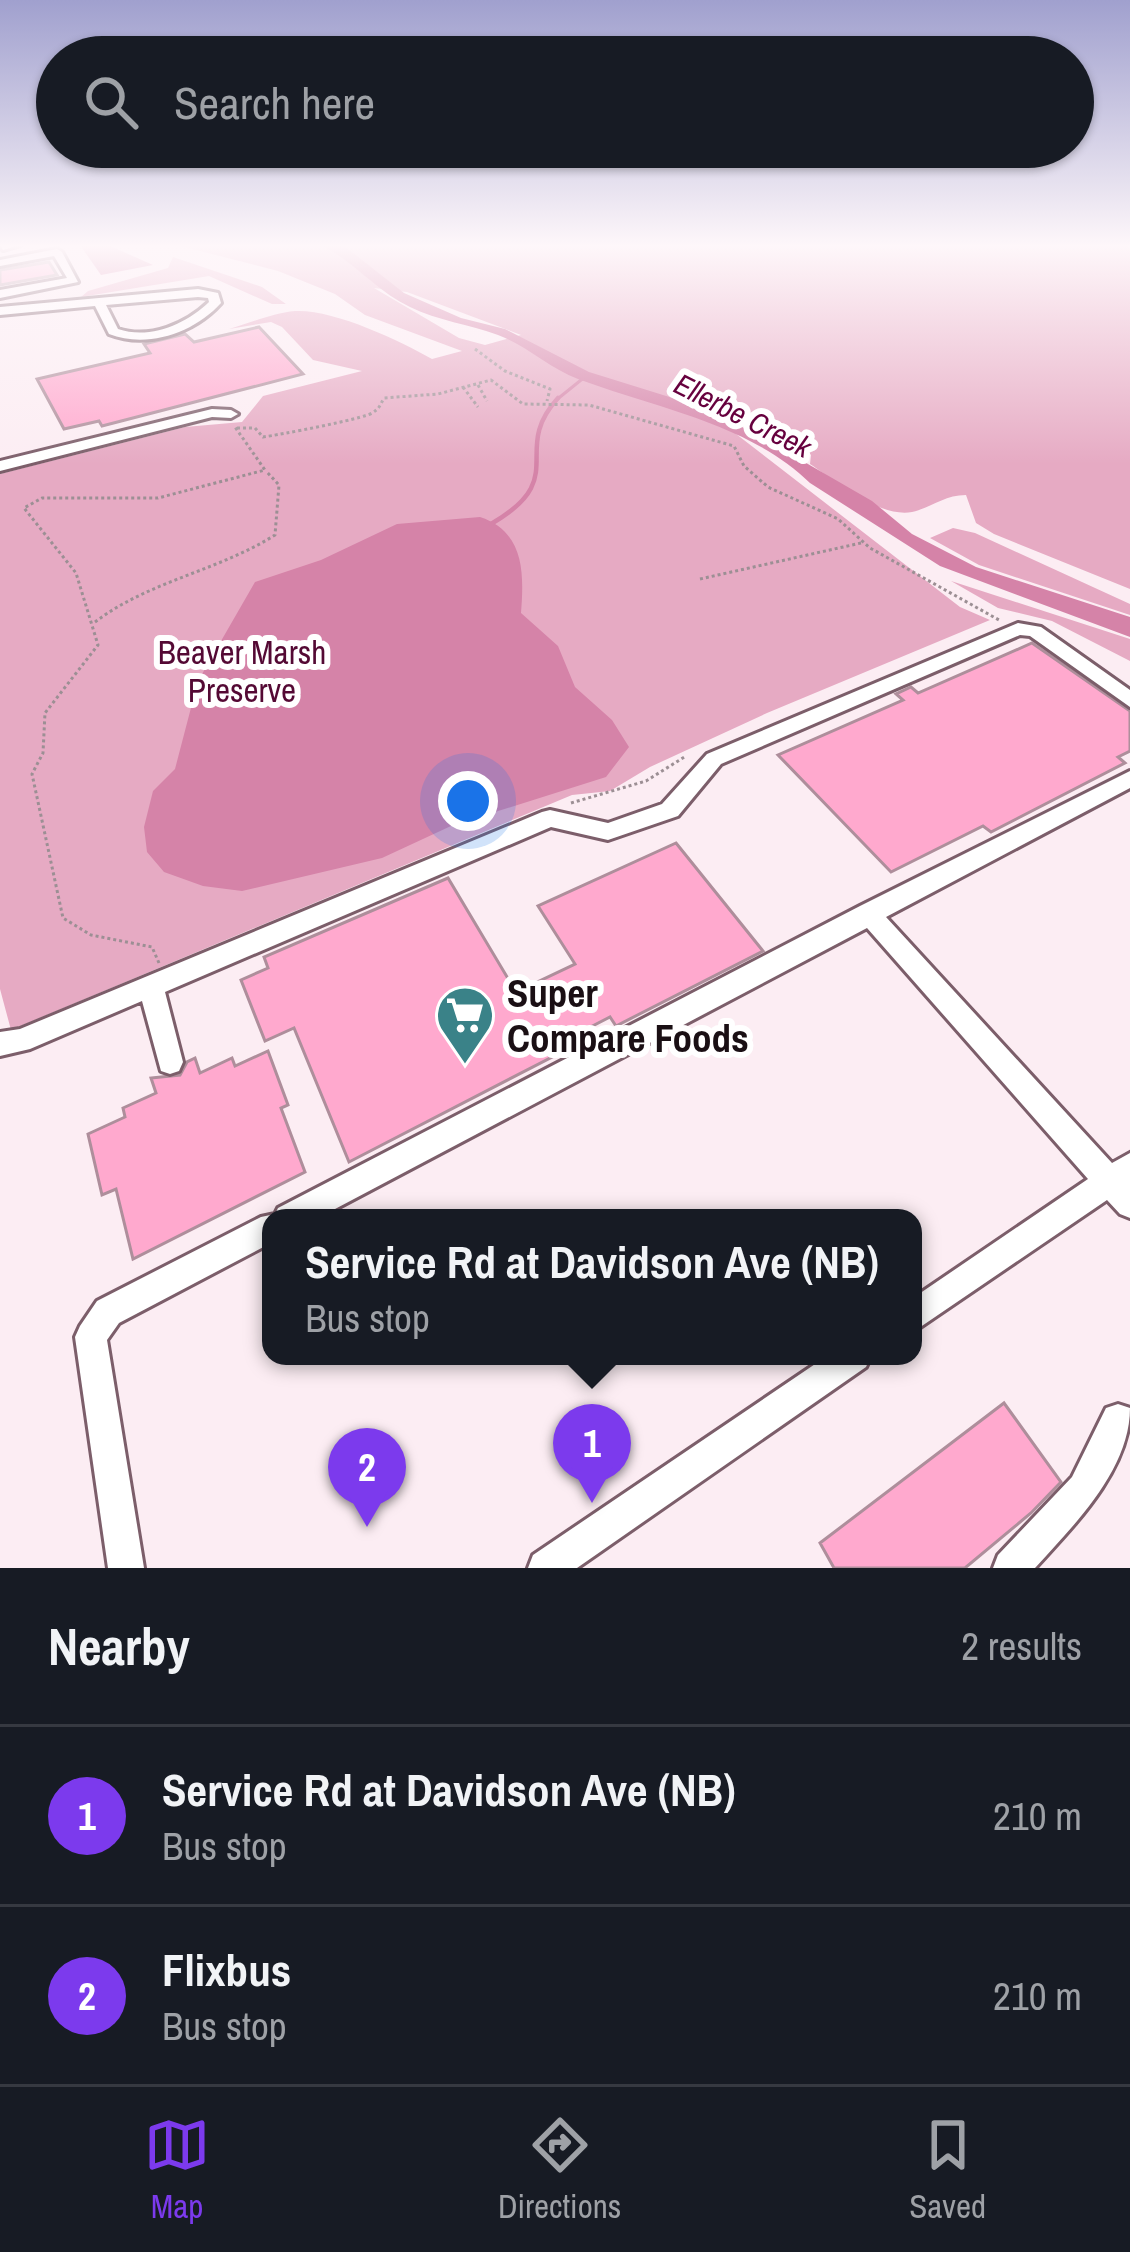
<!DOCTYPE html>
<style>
:root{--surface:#171b24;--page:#242831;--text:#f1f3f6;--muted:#9ea1a6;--line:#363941;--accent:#7c3aed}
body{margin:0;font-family:"Archivo Narrow",sans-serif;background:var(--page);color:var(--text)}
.you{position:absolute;left:468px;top:801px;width:42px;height:42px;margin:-30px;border:9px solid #fff;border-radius:50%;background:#1a73e8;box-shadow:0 0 0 18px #1a73e833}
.badge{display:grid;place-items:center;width:78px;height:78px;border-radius:50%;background:var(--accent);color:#fff;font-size:39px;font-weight:700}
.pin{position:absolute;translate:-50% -99px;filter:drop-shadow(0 3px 6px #0008)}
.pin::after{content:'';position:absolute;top:63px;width:42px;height:36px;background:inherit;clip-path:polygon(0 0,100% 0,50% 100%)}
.popup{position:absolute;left:262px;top:1209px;width:660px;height:156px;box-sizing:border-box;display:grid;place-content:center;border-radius:24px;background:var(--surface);filter:drop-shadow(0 3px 9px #0005);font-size:39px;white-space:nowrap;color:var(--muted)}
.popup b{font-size:45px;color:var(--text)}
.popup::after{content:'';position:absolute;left:50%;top:100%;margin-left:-24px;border:24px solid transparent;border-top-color:var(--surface)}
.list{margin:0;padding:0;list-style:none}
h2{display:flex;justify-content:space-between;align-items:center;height:156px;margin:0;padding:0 48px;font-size:51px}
h2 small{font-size:39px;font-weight:400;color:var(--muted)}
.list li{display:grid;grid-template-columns:78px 1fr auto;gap:36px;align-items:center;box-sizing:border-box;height:180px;padding:0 48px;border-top:3px solid var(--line)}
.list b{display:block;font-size:45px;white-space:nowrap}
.list p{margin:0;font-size:39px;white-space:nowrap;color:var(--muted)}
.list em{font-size:39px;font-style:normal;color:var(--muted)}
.icon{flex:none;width:66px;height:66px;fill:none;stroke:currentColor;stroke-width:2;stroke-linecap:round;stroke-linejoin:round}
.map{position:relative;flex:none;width:1130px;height:1568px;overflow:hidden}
.search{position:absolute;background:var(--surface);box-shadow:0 3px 9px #0004;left:36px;right:36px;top:36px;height:132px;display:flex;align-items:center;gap:30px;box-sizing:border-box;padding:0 42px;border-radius:66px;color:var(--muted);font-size:45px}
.sheet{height:516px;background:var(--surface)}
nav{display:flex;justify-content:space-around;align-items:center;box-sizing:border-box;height:168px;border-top:3px solid var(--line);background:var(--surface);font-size:33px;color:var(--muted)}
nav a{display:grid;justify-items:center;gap:6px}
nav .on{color:var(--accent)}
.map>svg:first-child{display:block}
</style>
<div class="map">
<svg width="1130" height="1568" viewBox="0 0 1130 1568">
<rect width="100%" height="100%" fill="#fcedf3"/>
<path fill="#e6aac3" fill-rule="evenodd" d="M177,245H1126L1130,250V589L994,534L976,523L966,495C944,495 933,507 912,512C879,518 836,481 810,464L811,455L802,444L785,445L683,393L960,607L990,620L767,713L650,767L610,791L572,795L11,1030L0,989V474L185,427L242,422L263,396L362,371L313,360L282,327L271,322L229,329C250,323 273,313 295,311C333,309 399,340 432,359L462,351L365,315L335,294L278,271ZM374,288L407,292L521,335L485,345L459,338Z
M173,257L262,287L286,304H272L209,276L81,297L88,291L168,268Z
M953,528L975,533L1130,604V615L979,565L930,538Z
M951,581L1130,639V661L1052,621L998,608Z"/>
<path fill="#d583a8" d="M80,245H108L153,265L101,275Z
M321,245H343L404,293L461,318L505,329L589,372L679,400L749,430L872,501L912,534L976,567L1130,617V637L940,566L810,483C750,424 656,408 578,379C549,368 526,345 498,335C469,324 438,321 410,307C376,291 355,262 321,245Z
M480,517C525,532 524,574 521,613L558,646L575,687L612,720L629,747L606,777L451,826L382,858L242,891L203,886L164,872L147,852L144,827L153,791L175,769L198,681L255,582L321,560L397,524Z"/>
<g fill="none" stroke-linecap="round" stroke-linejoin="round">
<path stroke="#d583a8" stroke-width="3" d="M555,401L586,376"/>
<path stroke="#d583a8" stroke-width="4.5" d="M491,524C572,477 509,452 558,398"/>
</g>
<path fill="#ffa9ce" stroke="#ae8e9b" stroke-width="3" d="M49,262L57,275L0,285V270Z
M259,327L303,374L102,426L99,421L64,429L37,379L150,353L144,344L185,334L194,342Z
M1032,643L1130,711V751L1118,757L1125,763L991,832L983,826L891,872L778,755L903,700L896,694L911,687L918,693Z
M676,843L763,951L616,1026L610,1017L550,1048L554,1056L349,1162L294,1028L265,1041L241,980L268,968L264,957L448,878L516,992L575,964L538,906Z
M268,1051L288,1105L281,1108L305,1172L133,1259L116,1189L102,1195L88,1134L125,1117L123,1108L156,1093L151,1078L180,1075L187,1062L195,1058L200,1073L232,1058L235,1066Z
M1004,1403L1061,1482L1031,1513L965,1568H834L820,1543Z"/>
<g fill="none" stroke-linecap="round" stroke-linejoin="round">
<defs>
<path id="minor" d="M0,245H20L3,250Z
M57,249L62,252L78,282L0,298V290L67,278L54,256L0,266V260Z
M198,289L218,293L221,303C194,333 147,349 109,334L95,306L0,315V307ZM198,297L208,298L209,302C186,324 150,340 118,329L106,305Z
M212,409L231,410L238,414L231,418L212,417L0,471V461Z
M1018,623L1041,627L1130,690V707L1030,636L1020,635L721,764L678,816L608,840L551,827L165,992L183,1062L179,1071L170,1074L161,1071L142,1001L30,1049L0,1056V1032L20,1029L542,812L550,810L608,823L662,804L707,754Z
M1130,771V788L886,917L1112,1163L1130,1153V1218L1120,1214L1107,1200L913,1332V1298L1088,1179L867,928L318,1218H271V1243L119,1323L107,1340L144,1568H108L75,1337L80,1326L97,1301L261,1217L275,1214L278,1208L860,906Z
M827,1356H871L866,1367L577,1568H528L533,1555Z
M1118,1404L1130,1408C1130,1470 1074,1525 1035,1568H993L998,1555L1072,1477L1106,1408Z"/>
</defs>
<use href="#minor" stroke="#7c5e6a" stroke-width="6"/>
<path stroke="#9c8f94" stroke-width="3" stroke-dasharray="3 3" stroke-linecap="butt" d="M475,349L505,371L550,389L547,401
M478,385L487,401
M463,387L478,407
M237,428H255L263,437C278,435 363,419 372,413C380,408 379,407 384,398L438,394L491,380L523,404L589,405L734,446L744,466L768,487L838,519L870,548L999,620
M700,579L861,543
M95,622C149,581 218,571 275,535L279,485L266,471
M571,803L646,781L686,756
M159,963L152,947L91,935L63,918L32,774L43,753L45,713L98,645L76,573L24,508L42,498H158L265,470L235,427"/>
<use href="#minor" fill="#fff" fill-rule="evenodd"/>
</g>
<linearGradient id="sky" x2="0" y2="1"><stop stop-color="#a0a0ce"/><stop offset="0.53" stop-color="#fef7fa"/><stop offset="1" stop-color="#fef7fa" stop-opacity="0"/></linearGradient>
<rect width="1130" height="464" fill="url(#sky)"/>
<defs>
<symbol id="supermarket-pin" viewBox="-11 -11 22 30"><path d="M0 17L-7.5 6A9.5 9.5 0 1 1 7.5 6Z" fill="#3a8288" stroke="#fff"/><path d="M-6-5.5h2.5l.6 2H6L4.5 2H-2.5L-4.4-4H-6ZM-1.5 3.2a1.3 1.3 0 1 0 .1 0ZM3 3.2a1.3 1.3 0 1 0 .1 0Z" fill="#fff"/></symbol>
</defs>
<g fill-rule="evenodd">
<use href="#supermarket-pin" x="432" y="982" width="66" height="90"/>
</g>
<g text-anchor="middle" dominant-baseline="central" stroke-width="12" stroke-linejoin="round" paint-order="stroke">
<g font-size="30" font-style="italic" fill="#66003e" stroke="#fff">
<text transform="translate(743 415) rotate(27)">Ellerbe Creek</text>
</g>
<g font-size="33" fill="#540934" stroke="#fff">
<text x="242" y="652">Beaver Marsh<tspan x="242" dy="38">Preserve</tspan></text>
</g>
<g font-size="39" font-weight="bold" fill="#1a0f14" stroke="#fff" text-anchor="start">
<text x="507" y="993">Super<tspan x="507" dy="45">Compare Foods</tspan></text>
</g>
</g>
</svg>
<div class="you"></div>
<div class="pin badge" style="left:592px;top:1503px">1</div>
<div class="popup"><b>Service Rd at Davidson Ave (NB)</b>Bus stop</div>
<div class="pin badge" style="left:367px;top:1527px">2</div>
<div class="search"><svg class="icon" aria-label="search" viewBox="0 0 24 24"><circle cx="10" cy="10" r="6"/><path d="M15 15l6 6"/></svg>Search here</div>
</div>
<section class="sheet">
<h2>Nearby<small>2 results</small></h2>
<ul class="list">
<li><span class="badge">1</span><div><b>Service Rd at Davidson Ave (NB)</b><p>Bus stop</p></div><em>210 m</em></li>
<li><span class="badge">2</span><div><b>Flixbus</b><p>Bus stop</p></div><em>210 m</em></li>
</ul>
</section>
<nav>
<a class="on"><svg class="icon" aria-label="map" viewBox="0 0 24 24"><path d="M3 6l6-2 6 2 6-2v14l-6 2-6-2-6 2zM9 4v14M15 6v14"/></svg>Map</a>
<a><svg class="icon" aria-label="directions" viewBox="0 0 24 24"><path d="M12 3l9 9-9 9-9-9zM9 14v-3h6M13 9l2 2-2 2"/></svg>Directions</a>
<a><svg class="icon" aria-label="saved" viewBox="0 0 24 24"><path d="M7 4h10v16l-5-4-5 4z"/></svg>Saved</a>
</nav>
